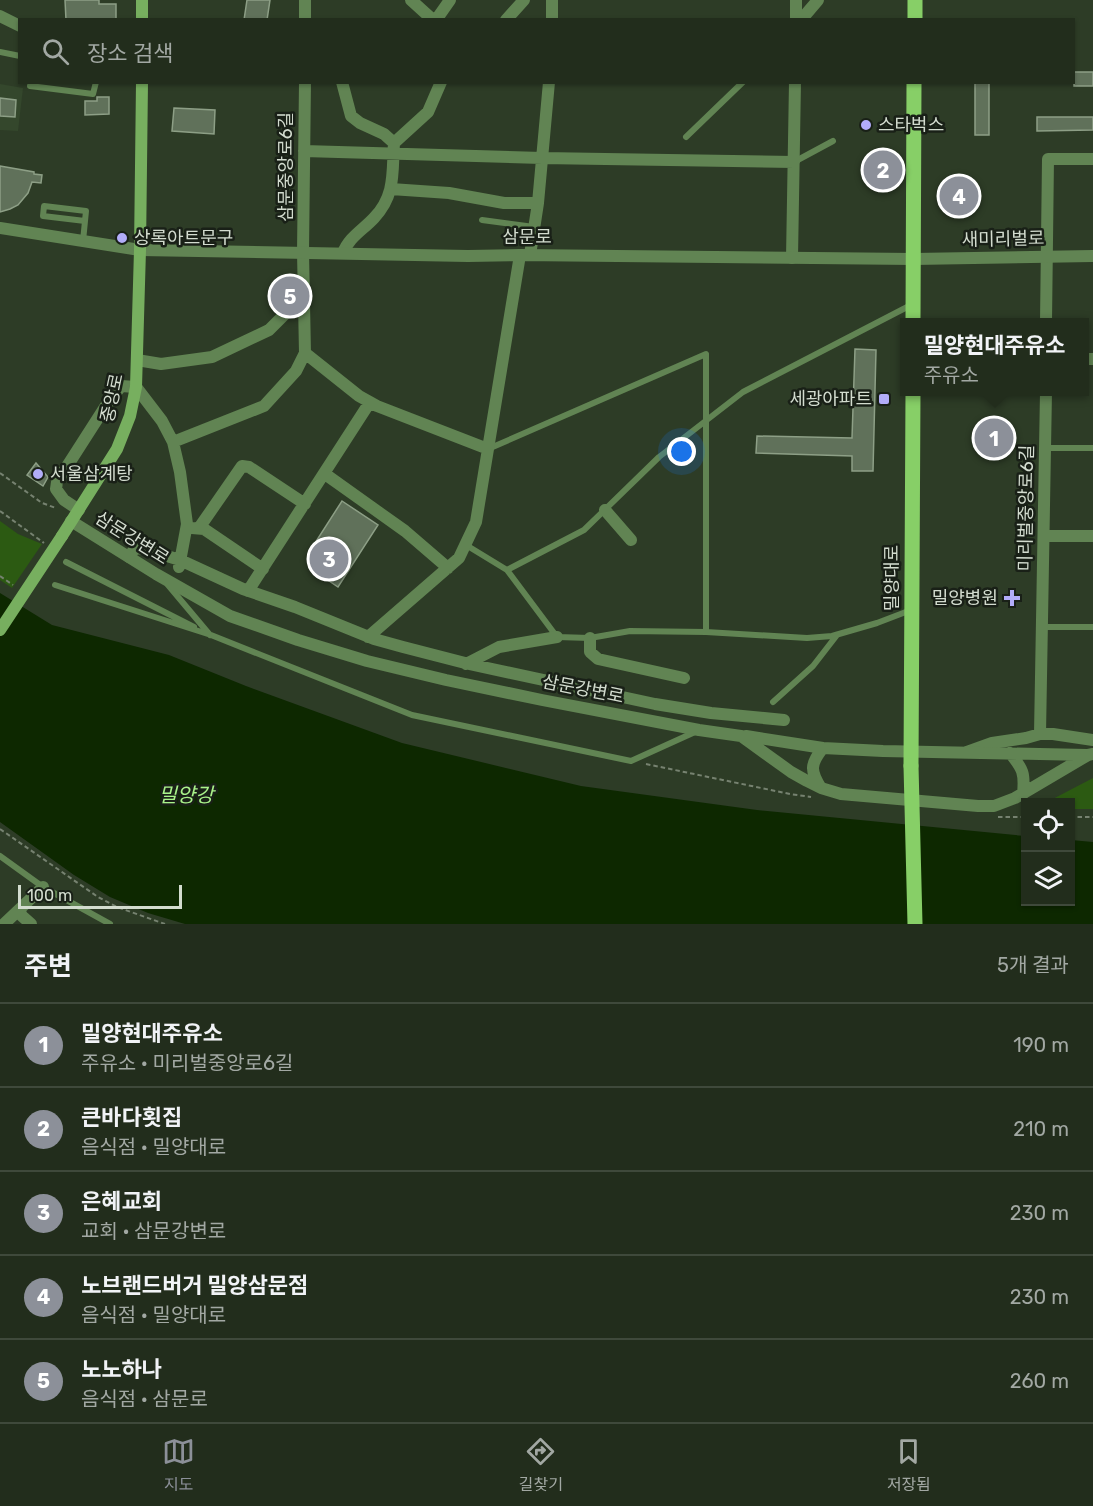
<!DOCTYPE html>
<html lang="ko">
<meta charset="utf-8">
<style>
:root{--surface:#222d1c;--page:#2a3525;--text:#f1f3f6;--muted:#a2a8a3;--line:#3f493b;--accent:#8c9099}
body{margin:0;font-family:Rubik,"Noto Sans KR",sans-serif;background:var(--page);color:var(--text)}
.controls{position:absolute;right:18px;bottom:18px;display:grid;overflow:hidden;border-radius:0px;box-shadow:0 2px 4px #0004}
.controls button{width:54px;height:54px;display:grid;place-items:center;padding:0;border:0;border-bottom:2px solid var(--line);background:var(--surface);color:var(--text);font:30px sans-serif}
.scale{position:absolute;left:18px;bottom:15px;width:164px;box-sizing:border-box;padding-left:6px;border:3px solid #d3dccf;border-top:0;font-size:16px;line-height:21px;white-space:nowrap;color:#d3dccf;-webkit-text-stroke:4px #192017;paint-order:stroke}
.you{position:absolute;left:682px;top:452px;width:21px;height:21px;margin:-15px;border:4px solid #fff;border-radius:50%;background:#1a73e8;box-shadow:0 0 0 9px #1a73e833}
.badge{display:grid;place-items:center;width:39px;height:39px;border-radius:50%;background:var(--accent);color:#fff;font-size:20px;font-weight:700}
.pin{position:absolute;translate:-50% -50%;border:3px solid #fff;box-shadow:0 2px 6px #0006}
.popup{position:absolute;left:900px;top:318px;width:189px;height:78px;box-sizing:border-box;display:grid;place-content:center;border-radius:0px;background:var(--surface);filter:drop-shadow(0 2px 4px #0005);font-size:20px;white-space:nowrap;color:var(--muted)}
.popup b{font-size:22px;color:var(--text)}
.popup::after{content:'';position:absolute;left:50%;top:100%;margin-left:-12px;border:12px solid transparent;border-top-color:var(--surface)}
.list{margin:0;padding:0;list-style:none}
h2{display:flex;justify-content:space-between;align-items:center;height:78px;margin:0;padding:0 24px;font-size:26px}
h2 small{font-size:20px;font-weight:400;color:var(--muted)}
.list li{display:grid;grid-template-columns:39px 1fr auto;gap:18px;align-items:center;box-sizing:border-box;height:84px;padding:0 24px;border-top:2px solid var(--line)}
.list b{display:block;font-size:22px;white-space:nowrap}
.list p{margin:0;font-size:20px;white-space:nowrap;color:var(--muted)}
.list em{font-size:20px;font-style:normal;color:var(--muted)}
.icon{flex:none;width:33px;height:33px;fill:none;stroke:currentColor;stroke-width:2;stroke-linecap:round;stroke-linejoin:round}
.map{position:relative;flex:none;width:1093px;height:924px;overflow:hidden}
.search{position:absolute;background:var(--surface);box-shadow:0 2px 4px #0004;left:18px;right:18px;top:18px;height:66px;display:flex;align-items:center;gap:15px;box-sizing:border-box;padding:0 21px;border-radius:0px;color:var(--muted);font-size:22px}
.sheet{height:498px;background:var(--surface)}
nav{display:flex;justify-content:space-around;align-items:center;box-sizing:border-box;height:84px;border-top:2px solid var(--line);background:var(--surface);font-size:16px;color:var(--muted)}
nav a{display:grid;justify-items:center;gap:3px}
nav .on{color:var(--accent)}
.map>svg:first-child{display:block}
</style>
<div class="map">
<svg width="1093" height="924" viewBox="0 0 1093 924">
<rect width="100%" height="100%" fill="#2d3c26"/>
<path fill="#34472c" d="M0,84L23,88L18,131L0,130Z"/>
<path fill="#2c5a12" d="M0,521L18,534L42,544L12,588L0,580Z
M1093,778V809H1071L1070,802H1047Z"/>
<path fill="#0d2800" d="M0,593L52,625L169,655L246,686L402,743L581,786L757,810L1025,836L1026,902H1070L1071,840L1093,842V924H185L148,913L110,897L74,875L0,822Z"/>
<path fill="#60715a" stroke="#8d9f86" stroke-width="1.5" d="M65,0H99V4H116V20H66Z
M247,0H270L267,20H244Z
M1074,72H1093V86H1074Z
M975,82H989V135H975Z
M97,97H109V114L85,115V101H97Z
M0,98L16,100L15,117L0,116Z
M174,108L215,110L214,134L172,131Z
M1037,117H1093V130L1037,131Z
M0,166L34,172V174L42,175L41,183L32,182L28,193L18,205L10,209L0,212Z
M855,349L876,350L873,471H852V456L756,453L757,436L852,438Z
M36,463L48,477L43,486L27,475Z
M342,501L378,525L338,587L310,568L323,548L315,543Z"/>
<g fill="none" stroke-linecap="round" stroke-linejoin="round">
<path stroke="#768270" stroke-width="2" stroke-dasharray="4.5 3" stroke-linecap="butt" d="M0,473L42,503L56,508
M0,511L44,543
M0,576L13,585
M646,764L790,794L811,797
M998,817H1026
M1070,817H1093
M0,829L98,897L117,907L165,924"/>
<path stroke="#618453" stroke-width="6" d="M0,52L20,56
M31,82L30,86L93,94L96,82
M686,137L743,82
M794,162L833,141
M482,220L534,227
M83,241L86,211L44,206L43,216L85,221
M1045,448H1093
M488,449L706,354V632
M466,545L507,570L557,637L590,638L630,631L706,632L807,638L832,636L877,623L911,610
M66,562L194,627
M507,570L584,530L659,457L743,392L913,304
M55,585L211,635L412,715L631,761L695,732
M168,585L210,635
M1043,627H1093
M773,702L813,666L837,635
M0,856L43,887L110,924"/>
<path stroke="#618453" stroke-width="12" d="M411,0L433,20
M0,16L20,26
M305,20V0
M436,20L450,0
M506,20L524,0
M552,20V0
M796,20V0
M801,20L818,0
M305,82L303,252L305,353L359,396L377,406L488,449L520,255
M342,82L351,116L360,123L384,134L394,143C392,172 396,195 374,218C363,230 349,237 343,253
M394,143L428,112L441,82
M304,151L542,158L794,162
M391,189L449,193L504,203H538
M0,228L140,250
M530,255L538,203L549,82
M792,258L795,82
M1046,322L1048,159H1093
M1084,359H1093
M137,360L161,364L212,357L269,330L304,295
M173,442L180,472L187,524L179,567
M325,474L405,531L448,568
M79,510L64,500L56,489L57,482L107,404L121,386L136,387L162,421L173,442L264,406L296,371L305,353
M605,510L631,540
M192,528L204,529L263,569
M199,528L242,466L249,467L305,504
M1044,536H1093
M129,557L135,548L144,549L180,560L243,589L295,607L374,639L403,647L469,664L655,704L711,713L784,720
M248,591L370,402
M368,637L459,558L476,522L488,449
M590,638V652L598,659L684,678
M466,664L499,647L557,637
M1040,734L1046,392
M967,752L992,743L1026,738L1040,734H1053L1093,740
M19,910L22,916L31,924
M4,924L43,887"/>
<path stroke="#618453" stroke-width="12" d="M140,250L468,256L520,255L914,259L1093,256
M71,521L156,574L230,616L298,640L367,661L446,680L542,700L699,730L741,736L791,772L807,781L821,788L841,794L978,806H994L1015,798L1088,755L1093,754
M746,736L823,748L883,751L1087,755
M1010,753C1023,769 1025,773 1023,794
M821,788C810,771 810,764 823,748"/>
<path stroke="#77af5f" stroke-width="12" d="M142,20V0
M62,536L117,449L130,416L136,387L140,250L142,82"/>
<path stroke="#87cf67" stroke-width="15" d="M915,20V0
M913,322L914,82
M911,766L913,392"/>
<path stroke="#77af5f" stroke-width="12" d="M0,630L62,536"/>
<path stroke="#87cf67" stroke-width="15" d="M911,766L915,924"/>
</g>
<g fill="#b2adf9" stroke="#192017" stroke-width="2">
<circle cx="866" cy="125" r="6"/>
<circle cx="122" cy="238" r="6"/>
<rect x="878" y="393" width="12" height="12" rx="3"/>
<circle cx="38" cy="474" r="6"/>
<path d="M1009 589h6v6h6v6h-6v6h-6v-6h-6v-6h6z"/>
</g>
<g text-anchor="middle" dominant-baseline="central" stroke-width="5" stroke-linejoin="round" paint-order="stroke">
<g font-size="18" fill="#d3dccf" stroke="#192017" text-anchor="start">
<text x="878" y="125">스타벅스</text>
<text x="134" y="238">상록아트문구</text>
<text x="872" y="399" text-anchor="end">세광아파트</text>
<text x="50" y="474">서울삼계탕</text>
<text x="998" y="598" text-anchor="end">밀양병원</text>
</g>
<g font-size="18" fill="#d3dccf" stroke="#192017">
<text transform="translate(286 167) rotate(-90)">삼문중앙로6길</text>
<text x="527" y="237">삼문로</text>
<text transform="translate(1003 239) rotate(-1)">새미리벌로</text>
<text transform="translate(112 398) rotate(-78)">중앙로</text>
<text transform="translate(1026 508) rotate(-89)">미리벌중앙로6길</text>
<text transform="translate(132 538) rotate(32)">삼문강변로</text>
<text transform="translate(892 578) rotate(-90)">밀양대로</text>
<text transform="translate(583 689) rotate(11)">삼문강변로</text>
</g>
<g font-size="20" font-style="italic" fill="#aaf38b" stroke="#192017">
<text x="186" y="795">밀양강</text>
</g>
</g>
</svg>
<div class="controls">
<button><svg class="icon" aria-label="locate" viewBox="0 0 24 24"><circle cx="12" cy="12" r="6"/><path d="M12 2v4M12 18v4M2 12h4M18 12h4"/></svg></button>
<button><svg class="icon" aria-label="layers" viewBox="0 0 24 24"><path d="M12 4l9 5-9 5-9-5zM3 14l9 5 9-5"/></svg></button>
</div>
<div class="scale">100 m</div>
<div class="you"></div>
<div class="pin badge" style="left:994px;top:438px">1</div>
<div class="popup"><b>밀양현대주유소</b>주유소</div>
<div class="pin badge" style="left:883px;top:170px">2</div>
<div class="pin badge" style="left:329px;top:559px">3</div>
<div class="pin badge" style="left:959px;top:196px">4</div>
<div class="pin badge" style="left:290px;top:296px">5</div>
<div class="search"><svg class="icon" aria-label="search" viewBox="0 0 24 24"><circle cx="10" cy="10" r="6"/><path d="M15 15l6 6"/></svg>장소 검색</div>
</div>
<section class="sheet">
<h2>주변<small>5개 결과</small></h2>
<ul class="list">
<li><span class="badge">1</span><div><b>밀양현대주유소</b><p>주유소 · 미리벌중앙로6길</p></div><em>190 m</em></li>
<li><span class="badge">2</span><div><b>큰바다횟집</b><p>음식점 · 밀양대로</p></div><em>210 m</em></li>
<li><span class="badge">3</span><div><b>은혜교회</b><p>교회 · 삼문강변로</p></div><em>230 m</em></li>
<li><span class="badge">4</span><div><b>노브랜드버거 밀양삼문점</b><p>음식점 · 밀양대로</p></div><em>230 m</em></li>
<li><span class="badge">5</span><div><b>노노하나</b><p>음식점 · 삼문로</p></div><em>260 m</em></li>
</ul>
</section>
<nav>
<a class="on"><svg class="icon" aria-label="map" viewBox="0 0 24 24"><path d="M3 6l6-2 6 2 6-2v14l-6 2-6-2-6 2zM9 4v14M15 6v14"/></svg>지도</a>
<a><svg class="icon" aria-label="directions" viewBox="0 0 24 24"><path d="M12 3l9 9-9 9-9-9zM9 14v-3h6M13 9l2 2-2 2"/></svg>길찾기</a>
<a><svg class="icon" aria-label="saved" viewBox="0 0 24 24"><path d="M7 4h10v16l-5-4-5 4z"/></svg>저장됨</a>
</nav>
